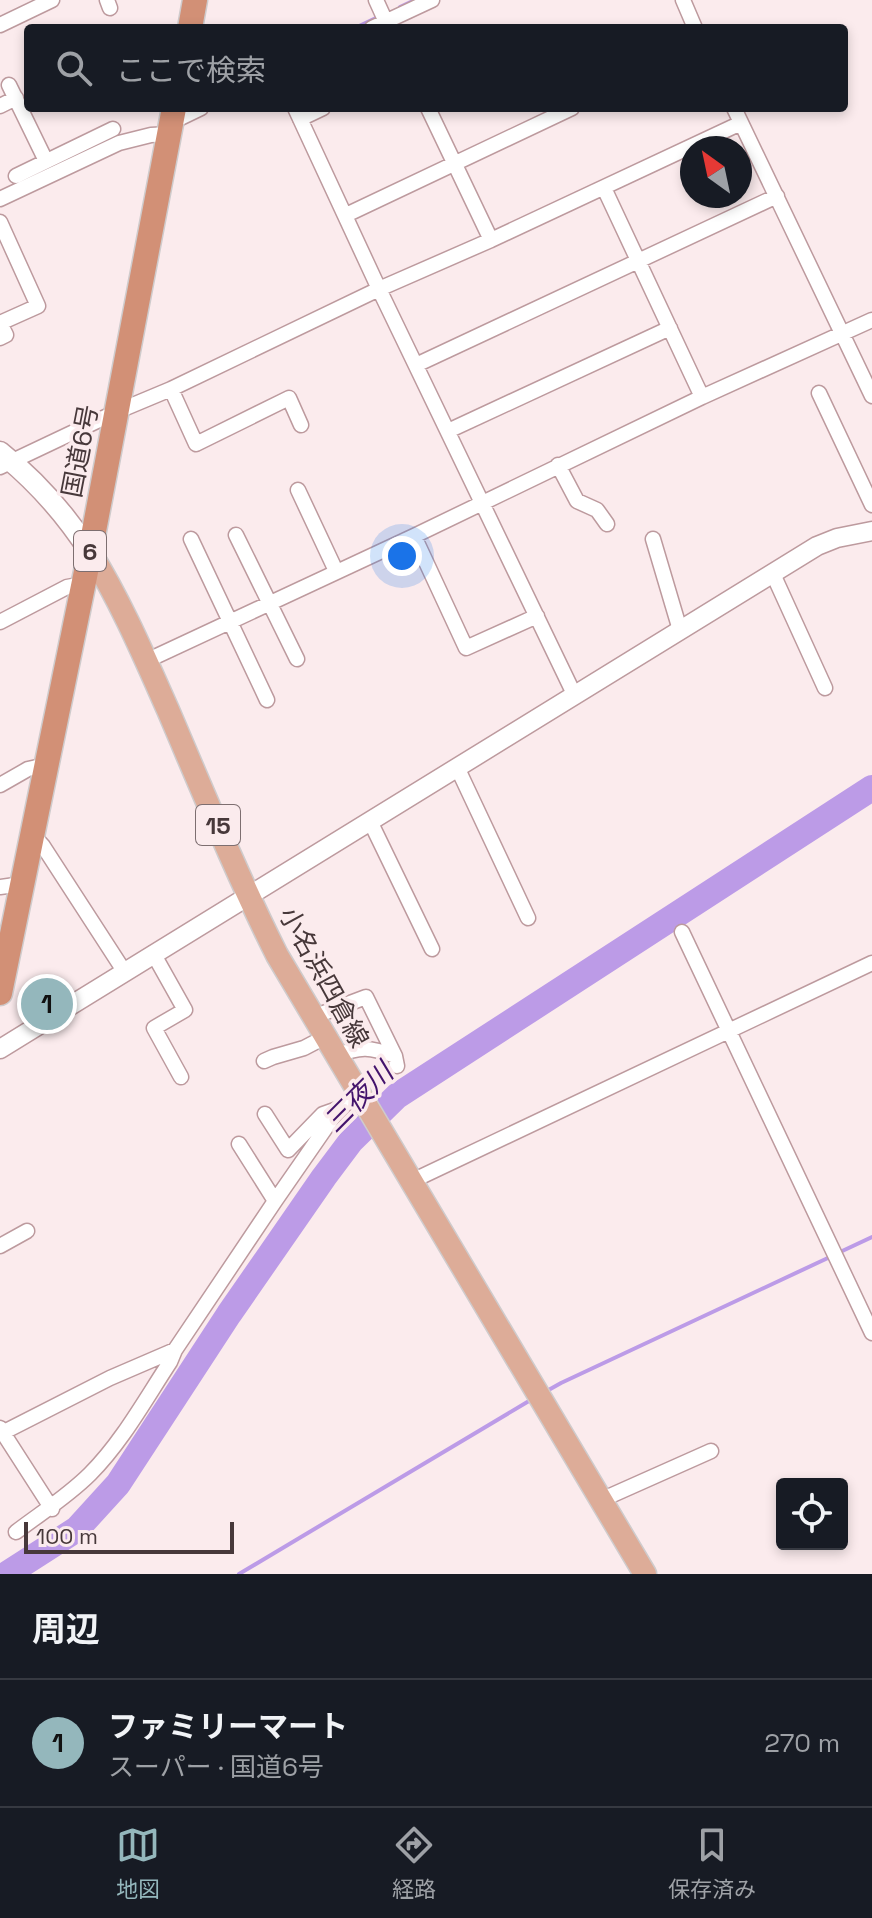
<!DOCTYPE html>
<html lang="ja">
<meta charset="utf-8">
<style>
:root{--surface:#171b24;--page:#242831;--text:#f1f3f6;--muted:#9ea1a6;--line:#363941;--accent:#94b7bc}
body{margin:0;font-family:"Space Grotesk","Noto Sans JP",sans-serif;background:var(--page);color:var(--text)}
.controls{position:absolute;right:24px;bottom:24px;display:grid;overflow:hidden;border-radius:8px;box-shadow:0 4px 12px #0003}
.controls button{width:72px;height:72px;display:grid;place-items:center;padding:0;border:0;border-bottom:2px solid var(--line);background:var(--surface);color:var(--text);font:40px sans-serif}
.compass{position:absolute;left:680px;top:136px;width:72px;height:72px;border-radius:50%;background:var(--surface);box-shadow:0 4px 12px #0003;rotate:327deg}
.scale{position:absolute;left:24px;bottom:20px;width:210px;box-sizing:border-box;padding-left:8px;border:4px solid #47383a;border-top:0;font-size:22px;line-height:28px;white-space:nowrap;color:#47383a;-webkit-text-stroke:6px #fbebed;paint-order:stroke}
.you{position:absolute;left:402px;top:556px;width:28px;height:28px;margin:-20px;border:6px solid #fff;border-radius:50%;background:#1a73e8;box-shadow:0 0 0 12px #1a73e833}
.badge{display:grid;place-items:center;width:52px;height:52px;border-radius:50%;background:var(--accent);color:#111;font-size:26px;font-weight:700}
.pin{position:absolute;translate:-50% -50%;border:4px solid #fff;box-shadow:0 2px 8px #0006}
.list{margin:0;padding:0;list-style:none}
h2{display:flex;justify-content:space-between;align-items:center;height:104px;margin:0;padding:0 32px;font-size:34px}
h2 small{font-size:26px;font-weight:400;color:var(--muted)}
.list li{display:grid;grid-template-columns:52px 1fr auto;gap:24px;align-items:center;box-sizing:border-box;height:128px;padding:0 32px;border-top:2px solid var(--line)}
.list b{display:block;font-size:30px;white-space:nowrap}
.list p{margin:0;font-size:26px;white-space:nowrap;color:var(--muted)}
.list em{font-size:26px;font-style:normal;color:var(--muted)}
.icon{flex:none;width:44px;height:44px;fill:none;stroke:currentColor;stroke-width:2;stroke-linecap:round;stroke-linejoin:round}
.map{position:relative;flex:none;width:872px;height:1574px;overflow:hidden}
.search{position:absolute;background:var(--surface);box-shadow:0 4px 12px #0003;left:24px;right:24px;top:24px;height:88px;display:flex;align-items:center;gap:20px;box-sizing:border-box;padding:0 28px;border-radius:8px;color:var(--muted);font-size:30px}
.sheet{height:232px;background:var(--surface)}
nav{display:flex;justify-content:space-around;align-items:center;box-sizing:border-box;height:112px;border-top:2px solid var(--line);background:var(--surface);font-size:22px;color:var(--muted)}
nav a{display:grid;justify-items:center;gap:4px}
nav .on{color:var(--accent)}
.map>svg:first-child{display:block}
</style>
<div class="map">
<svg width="872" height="1574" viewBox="0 0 872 1574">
<rect width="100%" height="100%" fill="#fbebed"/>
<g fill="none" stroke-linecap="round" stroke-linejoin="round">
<path stroke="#bc9be7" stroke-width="4" d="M400,7L415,0
M355,28L378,17
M838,1253L872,1237
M545,1392L561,1383L830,1257
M239,1574L534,1398"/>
<path stroke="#bc9be7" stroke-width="26" d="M7,1574L77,1529L118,1484L229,1314L324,1177L351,1141L397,1096L872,788"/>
<defs>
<path id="minor" d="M107,0L110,8
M376,0L386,22
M683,0L695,28
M0,25L52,0
M372,28L432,0
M9,85L46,161
M0,106L16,98
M295,108L379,289L574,694
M428,108L491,240
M734,108L872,396
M300,119L323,108
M172,122L201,108
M16,176L113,129
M604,188L702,397
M0,199L119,143L151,135L169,134
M346,215L572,108
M0,222L38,306L0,323
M0,323L6,335L0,338
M416,365L777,196
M171,389L196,444L289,398L301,425
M819,393L872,505
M448,431L670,328
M558,465L577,501L597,510L607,524
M0,467L116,412L171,389L379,289L491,240L741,123
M298,490L336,571
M236,535L297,659
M414,536L466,648L537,616
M191,539L267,700
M653,539L680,630
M773,574L825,688
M0,622L67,587L83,584
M146,661L414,536L702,397L872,320
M457,767L528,918
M0,785L28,769L46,765
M370,821L432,949
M32,834L43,846L124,971
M0,887L22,884
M682,932L872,1333
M153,953L185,1010L154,1028L181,1077
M313,1017L366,997L395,1056L397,1066
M335,1056C361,1046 370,1047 395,1056
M264,1061L273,1057L304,1048L325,1037
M265,1114L288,1150L323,1114L340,1108
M239,1144L275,1201
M412,1181L872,963
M0,1246L27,1231
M0,1428L52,1509
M0,1434L110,1378L175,1350L275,1201L336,1113L357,1093
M601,1500L711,1451
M16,1532C41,1513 68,1496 90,1474C122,1442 145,1400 170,1362L175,1350"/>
<path id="tertiary" d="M0,1049L817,546L837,538L872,531"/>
<path id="secondary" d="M0,452C34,479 66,515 90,552"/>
<path id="primary" d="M90,552C121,602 144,656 168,710C203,792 237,875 277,955L645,1574"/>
<path id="trunk" d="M190,28L195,0
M0,993L90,552L174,108"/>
</defs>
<use href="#minor" stroke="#bd9a9e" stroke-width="17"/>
<use href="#tertiary" stroke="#bd9a9e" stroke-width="21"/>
<use href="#secondary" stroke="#bd9a9e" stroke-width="23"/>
<use href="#primary" stroke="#cfcbcc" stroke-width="25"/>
<use href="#trunk" stroke="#cfcbcc" stroke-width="27"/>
<use href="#minor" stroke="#fff" stroke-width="14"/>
<use href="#tertiary" stroke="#fff" stroke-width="18"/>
<use href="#secondary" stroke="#fff" stroke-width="20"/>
<use href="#primary" stroke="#ddac98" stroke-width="22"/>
<use href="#trunk" stroke="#d29076" stroke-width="24"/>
</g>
<g text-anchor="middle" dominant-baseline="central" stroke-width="7" stroke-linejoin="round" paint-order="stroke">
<g fill="#fbebed" stroke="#7d6e70" stroke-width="2">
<rect x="74" y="531" width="32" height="40" rx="6"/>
<rect x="196" y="805" width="44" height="40" rx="6"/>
</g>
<g font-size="24" font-weight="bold" fill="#47383a">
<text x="90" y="551">6</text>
<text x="218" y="825">15</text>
</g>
<g font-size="26" fill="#47383a" stroke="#fbebed">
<text transform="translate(80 451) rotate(-79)">国道6号</text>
<text transform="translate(324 977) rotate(61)">小名浜四倉線</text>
</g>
<g font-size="28" font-style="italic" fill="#43136c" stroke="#fbebed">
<text transform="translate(358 1097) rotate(-45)">三夜川</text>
</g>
</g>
</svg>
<div class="controls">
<button><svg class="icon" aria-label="locate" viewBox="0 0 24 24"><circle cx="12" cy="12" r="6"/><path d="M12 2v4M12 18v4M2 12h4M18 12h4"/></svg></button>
</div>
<svg class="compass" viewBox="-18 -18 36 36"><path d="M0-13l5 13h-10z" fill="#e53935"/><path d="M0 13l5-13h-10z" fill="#9ea1a6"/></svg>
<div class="scale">100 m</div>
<div class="you"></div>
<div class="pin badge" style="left:47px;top:1004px">1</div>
<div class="search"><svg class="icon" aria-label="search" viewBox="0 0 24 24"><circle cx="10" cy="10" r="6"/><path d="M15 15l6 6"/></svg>ここで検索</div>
</div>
<section class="sheet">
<h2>周辺<small></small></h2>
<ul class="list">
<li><span class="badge">1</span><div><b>ファミリーマート</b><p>スーパー · 国道6号</p></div><em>270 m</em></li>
</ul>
</section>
<nav>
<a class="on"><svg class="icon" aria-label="map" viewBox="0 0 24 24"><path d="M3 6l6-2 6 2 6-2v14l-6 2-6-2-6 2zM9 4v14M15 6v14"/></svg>地図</a>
<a><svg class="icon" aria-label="directions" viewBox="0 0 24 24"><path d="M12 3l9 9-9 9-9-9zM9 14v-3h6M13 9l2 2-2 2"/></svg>経路</a>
<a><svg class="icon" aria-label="saved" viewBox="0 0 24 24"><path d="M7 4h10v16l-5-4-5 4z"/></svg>保存済み</a>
</nav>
